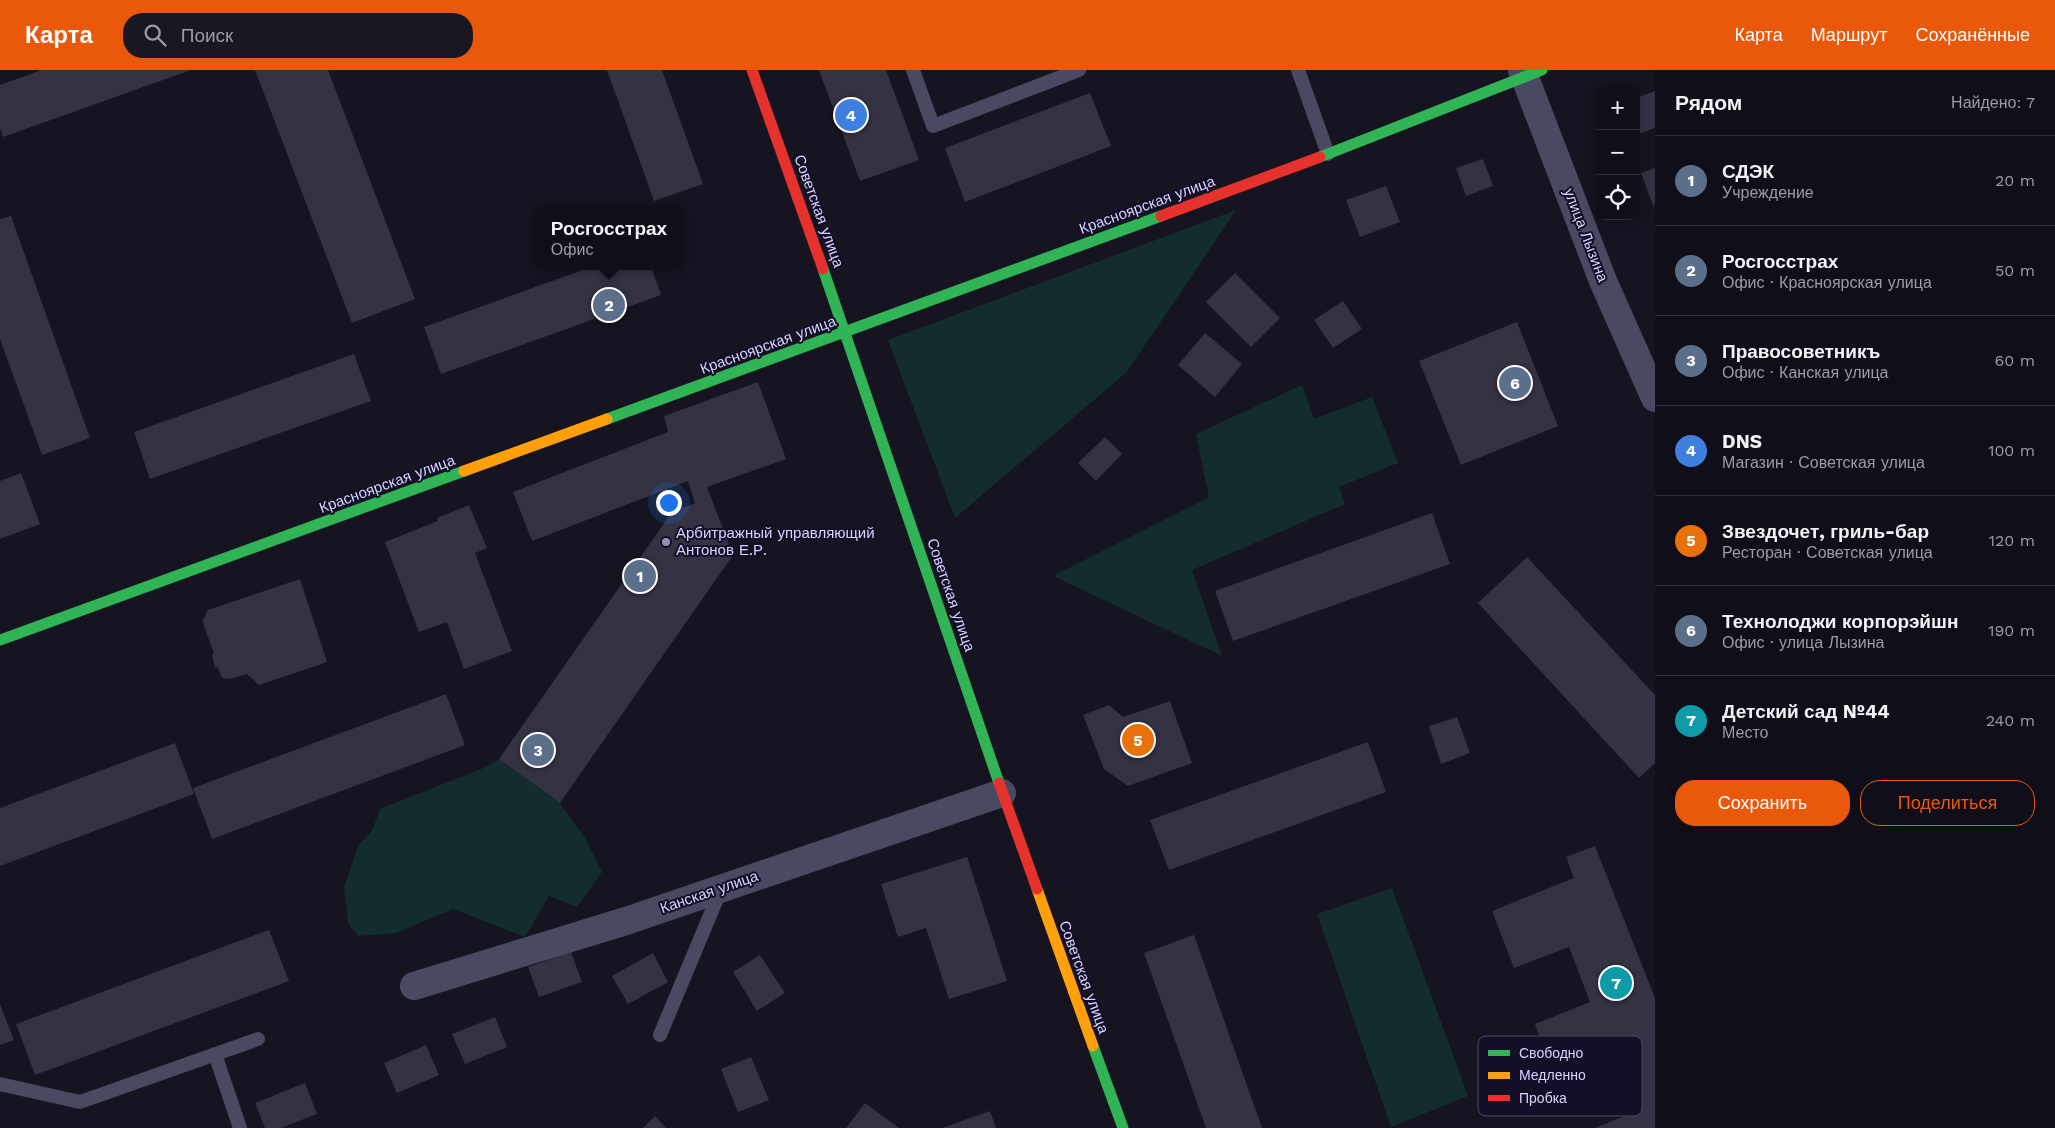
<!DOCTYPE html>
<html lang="ru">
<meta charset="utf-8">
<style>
:root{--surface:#100f19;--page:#191822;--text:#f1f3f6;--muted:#9c9ca2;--line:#302f38;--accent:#ea580c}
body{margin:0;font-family:"Work Sans",sans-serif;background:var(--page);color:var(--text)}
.controls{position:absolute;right:15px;top:15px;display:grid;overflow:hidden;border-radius:10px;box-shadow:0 2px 12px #0003}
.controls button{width:45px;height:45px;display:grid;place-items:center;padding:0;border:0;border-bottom:1px solid var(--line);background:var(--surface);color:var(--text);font:25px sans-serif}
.you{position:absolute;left:668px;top:432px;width:18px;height:18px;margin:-12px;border:4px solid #fff;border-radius:50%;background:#1a73e8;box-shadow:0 0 0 8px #1a73e833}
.badge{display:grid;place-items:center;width:32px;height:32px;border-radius:50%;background:var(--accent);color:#fff;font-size:16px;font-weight:700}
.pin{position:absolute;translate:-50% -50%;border:2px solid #fff;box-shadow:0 1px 5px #0006}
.popup{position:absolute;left:534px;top:135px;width:150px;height:65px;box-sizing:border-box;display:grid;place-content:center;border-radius:10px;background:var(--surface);filter:drop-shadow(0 1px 4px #0005);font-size:16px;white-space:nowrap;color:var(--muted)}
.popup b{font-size:19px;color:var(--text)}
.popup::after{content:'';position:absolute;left:50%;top:100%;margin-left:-10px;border:10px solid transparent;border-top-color:var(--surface)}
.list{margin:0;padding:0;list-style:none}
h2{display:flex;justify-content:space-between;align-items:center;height:65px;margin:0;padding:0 20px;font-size:21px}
h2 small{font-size:16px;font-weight:400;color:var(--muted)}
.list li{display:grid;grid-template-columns:32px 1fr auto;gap:15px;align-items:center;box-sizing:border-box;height:90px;padding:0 20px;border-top:1px solid var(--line)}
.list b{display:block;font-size:19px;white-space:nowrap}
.list p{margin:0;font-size:16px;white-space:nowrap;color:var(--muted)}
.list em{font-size:16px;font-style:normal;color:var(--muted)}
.actions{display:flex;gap:10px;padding:15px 20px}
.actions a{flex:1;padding:11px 0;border:1px solid var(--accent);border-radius:20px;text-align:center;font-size:18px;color:var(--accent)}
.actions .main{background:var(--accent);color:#fff}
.icon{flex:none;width:28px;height:28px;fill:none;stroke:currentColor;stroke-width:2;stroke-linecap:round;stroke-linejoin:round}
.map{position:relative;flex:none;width:1655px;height:1058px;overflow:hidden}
header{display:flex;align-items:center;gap:30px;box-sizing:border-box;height:70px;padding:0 25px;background:var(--accent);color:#fff}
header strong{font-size:24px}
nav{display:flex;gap:28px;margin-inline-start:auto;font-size:18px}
.search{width:350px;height:45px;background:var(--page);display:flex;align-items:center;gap:12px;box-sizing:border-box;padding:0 18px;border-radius:20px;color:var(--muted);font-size:19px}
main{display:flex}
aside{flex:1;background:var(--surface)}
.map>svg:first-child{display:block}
</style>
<header>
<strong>Карта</strong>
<div class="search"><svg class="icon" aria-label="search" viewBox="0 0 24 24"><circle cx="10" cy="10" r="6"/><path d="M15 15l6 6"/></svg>Поиск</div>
<nav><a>Карта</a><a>Маршрут</a><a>Сохранённые</a></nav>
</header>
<main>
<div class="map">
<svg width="1655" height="1058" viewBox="0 0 1655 1058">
<rect width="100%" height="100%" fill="#161421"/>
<path fill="#132c2d" d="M1236,140L1127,302L955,448L888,270Z
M1302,315L1314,349L1372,327L1398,393L1339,417L1345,434L1192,500L1222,586L1053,506L1209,427L1196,364Z
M499,689L560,733L585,768L602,802L577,837L549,826L525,867L453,839L397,863L359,866L348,854L344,817L358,776L372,761L380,739L486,697Z
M1392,818L1468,1026L1391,1057L1317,844Z"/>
<path fill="#343243" d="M42,0H191L3,67L0,58V15Z
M255,0H328L415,229L352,253Z
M607,0H662L703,114L654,131Z
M819,0H886L919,90L860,111Z
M1655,21V58L1636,65V28Z
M1090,23L1111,76L965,132L945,78Z
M1483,89L1493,116L1466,126L1456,98Z
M1655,98V134L1653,135L1641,103Z
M1386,116L1400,152L1360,167L1346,130Z
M11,146L90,368L42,385L0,269V149Z
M594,196H651L661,225L441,304L424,257Z
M1235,203L1280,248L1251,277L1206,232Z
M1343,231L1362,259L1333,278L1314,250Z
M1517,252L1558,356L1461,395L1419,291Z
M1205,263L1242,294L1215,327L1178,295Z
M354,284L371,331L150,409L134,362Z
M758,312L786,389L707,417L733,485L560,733L499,689L672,442L695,433L688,411L532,471L513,422L668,362L664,346Z
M1105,367L1122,384L1096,411L1078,393Z
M21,403L40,454L0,469V411Z
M469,435L487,478L475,483L512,581L464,599L447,552L419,562L385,472L438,451L437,448Z
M1432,443L1450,494L1233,571L1215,521Z
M1527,487L1655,625V693L1639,708L1478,533Z
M300,509L327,592L259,615L247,604L230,609L222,608L218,597L215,598L212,585L214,584L204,556L203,550L208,540Z
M446,624L465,675L212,769L193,718Z
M1170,631L1192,693L1128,716L1104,699L1083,645L1109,635L1123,647Z
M1457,647L1470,683L1441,694L1429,656Z
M1368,672L1386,722L1169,800L1150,750Z
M175,673L194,724L0,796V738Z
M1595,776L1655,928V1058H1595L1632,1043L1611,989L1556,1011L1535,954L1590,932L1569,877L1514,898L1492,841L1574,808L1566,787Z
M967,787L1007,911L949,929L926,858L898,867L881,814Z
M269,860L289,911L35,1005L16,954Z
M1194,865L1262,1058H1206L1144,883Z
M571,882L582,912L539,927L528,897Z
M653,883L668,912L628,934L612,906Z
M760,885L785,923L757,941L733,902Z
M0,934L14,970L0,975Z
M495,947L507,977L465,994L452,964Z
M426,975L439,1005L397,1023L384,993Z
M751,987L769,1030L738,1042L721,999Z
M305,1013L317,1044L281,1058H265L255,1033Z
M865,1033L899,1058H846Z
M990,1041L996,1058H942Z
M655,1046L666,1058H643Z"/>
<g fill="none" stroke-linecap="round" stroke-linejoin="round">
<path stroke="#4a4962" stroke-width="14" d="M913,0L933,56L1079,0
M1298,0L1328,84
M660,965L721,819
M215,984L240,1058
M0,1014L80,1032L258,969"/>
<path stroke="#4a4962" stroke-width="28" d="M1522,0L1603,211L1655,328
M414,916L626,851L1002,723"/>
<path stroke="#30b455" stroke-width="11" d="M1320,87L1542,0
M823,199L999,713
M607,349L1161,146
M0,570L464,401
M1093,976L1123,1058"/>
<path stroke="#ff9f0a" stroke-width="11" d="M464,401L607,349
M1037,819L1093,976"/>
<path stroke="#e5322d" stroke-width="11" d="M752,0L823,199
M1161,146L1320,87
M999,713L1037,819"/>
</g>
<circle fill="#9591b1" stroke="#130f26" stroke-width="2" cx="666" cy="472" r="5"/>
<g text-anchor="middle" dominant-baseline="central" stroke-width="4" stroke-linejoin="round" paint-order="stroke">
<g font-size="15" fill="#d9d4ff" stroke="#130f26">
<text transform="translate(1147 135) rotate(-20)">Красноярская улица</text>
<text transform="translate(819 141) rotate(70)">Советская улица</text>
<text transform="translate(1586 165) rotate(69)">улица Лызина</text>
<text transform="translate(768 275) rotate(-20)">Красноярская улица</text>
<text transform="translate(387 414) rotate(-20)">Красноярская улица</text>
<text transform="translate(951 525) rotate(71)">Советская улица</text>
<text transform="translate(709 822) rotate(-19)">Канская улица</text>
<text transform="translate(1084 907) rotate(70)">Советская улица</text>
</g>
<g font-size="15" fill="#d9d4ff" stroke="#130f26" text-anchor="start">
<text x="676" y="463">Арбитражный управляющий<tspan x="676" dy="17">Антонов Е.Р.</tspan></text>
</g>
</g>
<rect x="1478" y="966" width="164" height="80" rx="8" fill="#130f26" stroke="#4e4a67" stroke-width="1"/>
<rect x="1488" y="980" width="22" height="6" fill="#30b455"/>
<rect x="1488" y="1002" width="22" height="7" fill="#ff9f0a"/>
<rect x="1488" y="1025" width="22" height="6" fill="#e5322d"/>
<g font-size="14" fill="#d9d4ff">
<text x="1519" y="988">Свободно</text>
<text x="1519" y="1010">Медленно</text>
<text x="1519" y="1033">Пробка</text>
</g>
</svg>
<div class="controls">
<button>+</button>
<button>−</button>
<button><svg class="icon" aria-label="locate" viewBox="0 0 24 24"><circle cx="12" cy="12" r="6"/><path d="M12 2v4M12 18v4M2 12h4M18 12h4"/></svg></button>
</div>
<div class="you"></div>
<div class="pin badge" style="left:640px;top:506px;background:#5c6f8a">1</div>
<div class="pin badge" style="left:609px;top:235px;background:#5c6f8a">2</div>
<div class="popup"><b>Росгосстрах</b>Офис</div>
<div class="pin badge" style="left:538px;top:680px;background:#5c6f8a">3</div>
<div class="pin badge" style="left:851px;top:45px;background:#3f7fe0">4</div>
<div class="pin badge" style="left:1138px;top:670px;background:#e8710a">5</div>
<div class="pin badge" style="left:1515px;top:313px;background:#5c6f8a">6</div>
<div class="pin badge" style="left:1616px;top:913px;background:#0f9aa8">7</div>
</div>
<aside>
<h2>Рядом<small>Найдено: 7</small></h2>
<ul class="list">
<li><span class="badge" style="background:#5c6f8a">1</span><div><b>СДЭК</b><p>Учреждение</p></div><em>20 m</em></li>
<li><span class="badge" style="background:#5c6f8a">2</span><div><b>Росгосстрах</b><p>Офис · Красноярская улица</p></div><em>50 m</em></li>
<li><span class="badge" style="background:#5c6f8a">3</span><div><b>Правосоветникъ</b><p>Офис · Канская улица</p></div><em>60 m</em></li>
<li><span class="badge" style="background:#3f7fe0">4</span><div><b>DNS</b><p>Магазин · Советская улица</p></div><em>100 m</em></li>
<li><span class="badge" style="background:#e8710a">5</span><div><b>Звездочет, гриль-бар</b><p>Ресторан · Советская улица</p></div><em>120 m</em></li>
<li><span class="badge" style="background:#5c6f8a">6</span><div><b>Технолоджи корпорэйшн</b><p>Офис · улица Лызина</p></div><em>190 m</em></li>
<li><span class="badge" style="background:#0f9aa8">7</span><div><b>Детский сад №44</b><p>Место</p></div><em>240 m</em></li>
</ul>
<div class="actions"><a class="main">Сохранить</a><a>Поделиться</a></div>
</aside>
</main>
